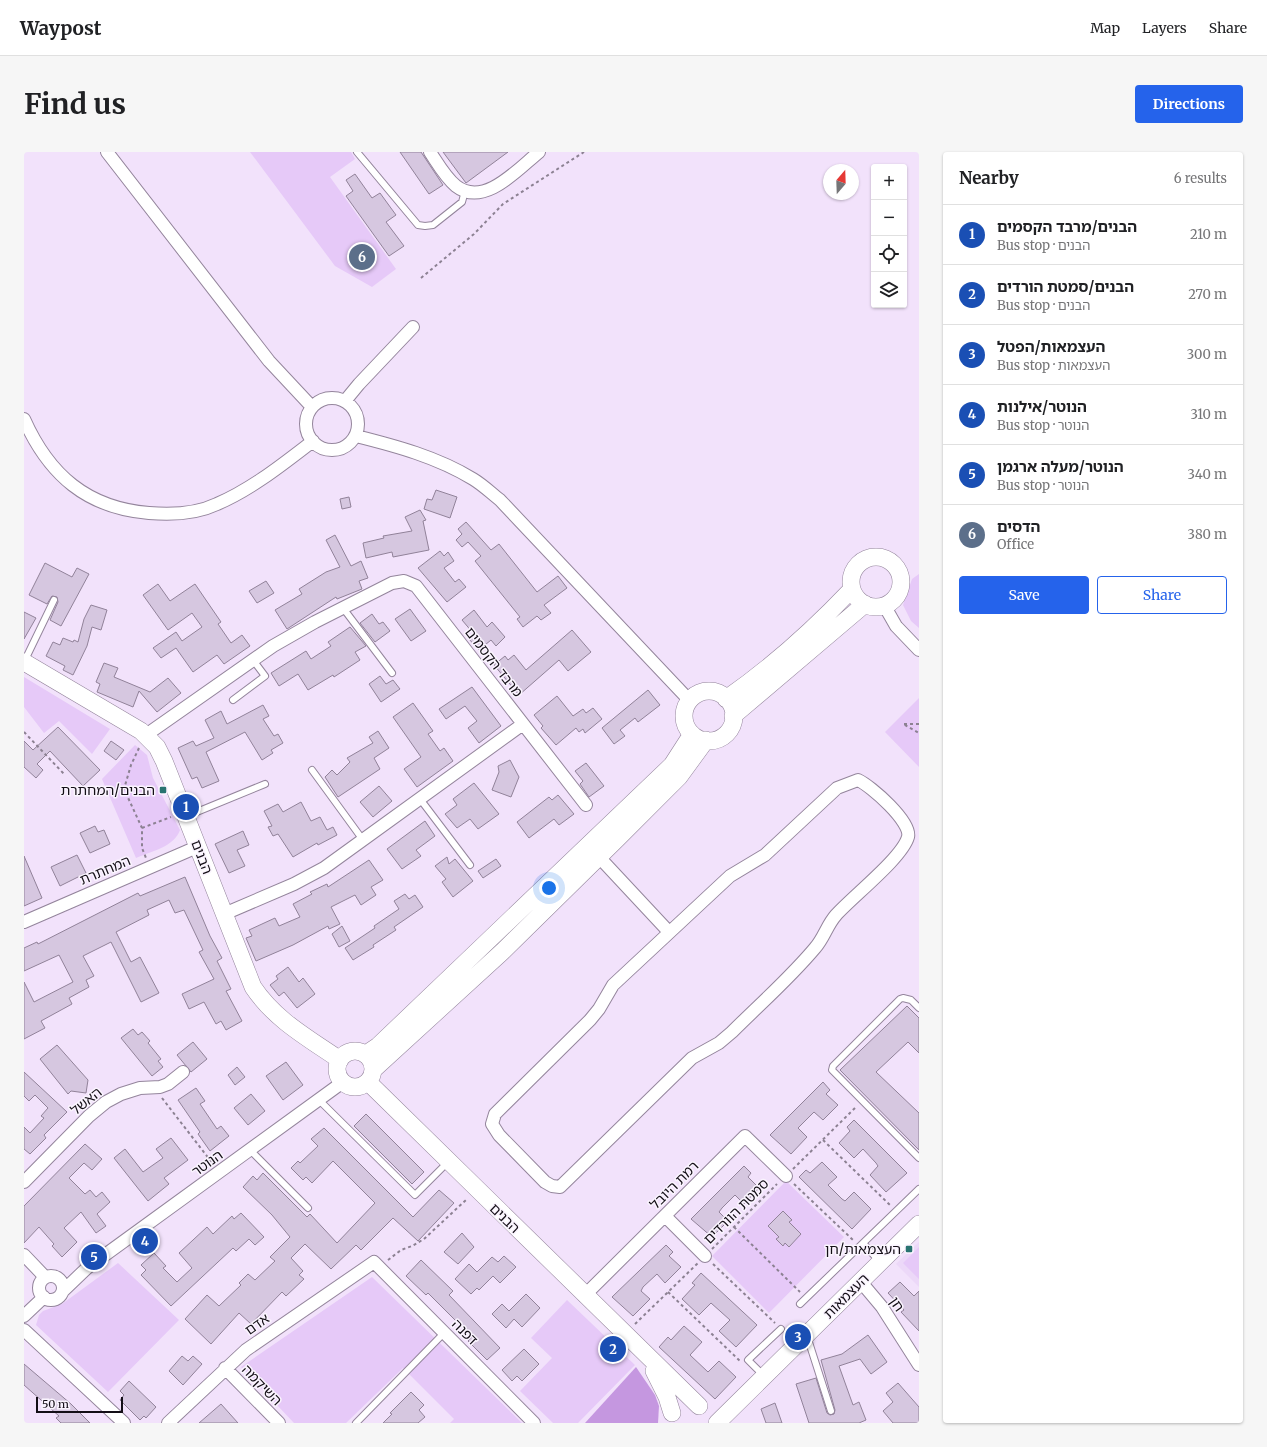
<!DOCTYPE html>
<meta charset="utf-8">
<style>
:root{--surface:#fff;--page:#f6f6f6;--text:#202124;--muted:#757577;--line:#e0e0e0;--accent:#2563eb}
body{margin:0;font-family:Merriweather,"Noto Sans Hebrew",serif;background:var(--page);color:var(--text)}
.controls{position:absolute;right:12px;top:12px;display:grid;overflow:hidden;border-radius:4px;box-shadow:0 1px 3px #0004}
.controls button{width:36px;height:36px;display:grid;place-items:center;padding:0;border:0;border-bottom:1px solid var(--line);background:var(--surface);color:var(--text);font:20px sans-serif}
.compass{position:absolute;left:799px;top:12px;width:36px;height:36px;border-radius:50%;background:var(--surface);box-shadow:0 1px 3px #0004;rotate:19deg}
.scale{position:absolute;left:12px;bottom:10px;width:87px;box-sizing:border-box;padding-left:4px;border:2px solid #130e16;border-top:0;font-size:11px;line-height:14px;white-space:nowrap;color:#130e16;-webkit-text-stroke:3px #faf4fe;paint-order:stroke}
.you{position:absolute;left:525px;top:736px;width:14px;height:14px;margin:-10px;border:3px solid #fff;border-radius:50%;background:#1a73e8;box-shadow:0 0 0 6px #1a73e833}
.badge{display:grid;place-items:center;width:26px;height:26px;border-radius:50%;background:var(--accent);color:#fff;font-size:13px;font-weight:700}
.pin{position:absolute;translate:-50% -50%;border:2px solid #fff;box-shadow:0 1px 4px #0006}
.list{margin:0;padding:0;list-style:none}
h2{display:flex;justify-content:space-between;align-items:center;height:52px;margin:0;padding:0 16px;font-size:17px}
h2 small{font-size:13px;font-weight:400;color:var(--muted)}
.list li{display:grid;grid-template-columns:26px 1fr auto;gap:12px;align-items:center;box-sizing:border-box;height:60px;padding:0 16px;border-top:1px solid var(--line)}
.list b{display:block;font-size:15px;white-space:nowrap}
.list p{margin:0;font-size:13px;white-space:nowrap;color:var(--muted)}
.list em{font-size:13px;font-style:normal;color:var(--muted)}
.actions{display:flex;gap:8px;padding:12px 16px}
.actions a{flex:1;padding:9px 0;border:1px solid var(--accent);border-radius:4px;text-align:center;font-size:14px;color:var(--accent)}
.actions .main{background:var(--accent);color:#fff}
.icon{flex:none;width:22px;height:22px;fill:none;stroke:currentColor;stroke-width:2;stroke-linecap:round;stroke-linejoin:round}
.map{position:relative;flex:none;width:895px;height:1271px;overflow:hidden;border-radius:4px}
header{display:flex;align-items:center;gap:24px;box-sizing:border-box;height:56px;padding:0 20px;background:var(--surface);border-bottom:1px solid var(--line)}
header strong{font-size:19px}
nav{display:flex;gap:22px;margin-inline-start:auto;font-size:14px}
.intro{display:flex;align-items:center;justify-content:space-between;box-sizing:border-box;height:96px;padding:0 24px}
h1{margin:0;font-size:28px}
.button{padding:10px 18px;border-radius:4px;background:var(--accent);color:#fff;font-size:14px;font-weight:700}
main{display:flex;gap:24px;padding:0 24px}
aside{flex:1;background:var(--surface);border-radius:4px;box-shadow:0 1px 3px #0004}
.map>svg:first-child{display:block}
</style>
<header>
<strong>Waypost</strong>
<nav><a>Map</a><a>Layers</a><a>Share</a></nav>
</header>
<div class="intro"><h1>Find us</h1><a class="button">Directions</a></div>
<main>
<div class="map">
<svg width="895" height="1271" viewBox="0 0 895 1271">
<rect width="100%" height="100%" fill="#f2e2fb"/>
<path fill="#ecd8f8" d="M895,1090V1135L872,1112Z"/>
<path fill="#e6c9f8" d="M226,0H327L331,7L306,25L372,117L348,135L311,114Z
M895,422V476L887,469L879,453L888,427Z
M0,525L86,577L68,602L35,569L20,581L0,555Z
M895,546V615L861,580Z
M111,593L123,603L129,626L156,678C150,695 128,699 112,706L78,627Z
M762,1029L820,1085L745,1161L688,1104Z
M895,1095V1127L879,1111Z
M94,1111L155,1168L84,1240L12,1173L15,1163L19,1159L38,1152Z
M348,1125L498,1271H426L430,1267L379,1216L322,1271H270L217,1215Z
M543,1148L611,1213L554,1271H529L496,1239L528,1206L507,1186Z"/>
<path fill="#c597e0" d="M612,1215L631,1243L635,1254L634,1271H561Z"/>
<path fill="#d6c7e0" stroke="#918299" d="M376,0H397L419,33L405,42Z
M419,0H484L442,31Z
M331,22L348,46L356,41L372,63L362,70L380,94L365,104L322,44L329,39L322,28Z
M412,338L433,345L426,366L400,357L403,347L408,348Z
M325,345L327,355L318,357L316,347Z
M396,358L402,368L399,369L405,398L369,405L368,400L342,406L339,391L360,386L359,384L388,379L381,365Z
M442,370L467,398L475,392L513,440L534,424L543,436L520,453L527,461L517,468L513,464L499,475L493,467L496,465L451,409L457,404L444,390L438,395L432,388L438,382L434,377Z
M311,383L327,414L337,409L344,426L335,429L338,437L313,447L312,445L263,477L251,458L278,442L275,437L302,420L316,415L302,388Z
M416,399L420,404L424,400L430,409L420,416L431,430L435,427L442,435L423,450L394,416Z
M21,411L48,425L53,416L65,422L37,474L26,468L34,450L33,445L28,444L23,452L5,443Z
M242,429L250,441L233,451L225,439Z
M134,432L146,449L171,432L197,470L194,472L207,491L218,483L226,494L200,512L193,503L169,520L152,496L137,506L129,496L152,480L158,489L178,475L168,461L144,478L119,443Z
M67,453L83,458L77,478L68,475L63,494L49,523L39,518L41,514L22,504L29,490L36,493L39,486L49,490L50,488L54,490L60,467Z
M386,457L402,479L387,489L371,467Z
M450,458L463,475L468,470L481,485L472,494L467,488L455,498L444,486L449,481L438,468Z
M0,460L12,466L0,487Z
M348,462L355,472L359,470L366,479L351,490L336,471Z
M326,475L342,494L331,500L336,508L310,525L309,523L284,538L274,522L255,534L247,521L282,499L287,507L307,494L304,490Z
M548,478L567,500L544,519L535,508L495,543L470,513L481,504L484,508L490,503L502,518Z
M80,511L94,516L90,525L126,540L144,526L157,541L133,560L115,539L109,555L73,540L76,532L72,530Z
M356,524L362,532L369,528L376,537L357,550L345,532Z
M448,535L477,574L455,591L444,576L453,569L441,554L422,567L415,557Z
M624,538L636,553L614,570L611,566L596,578L601,584L590,592L578,576Z
M533,544L549,564L559,557L562,561L569,556L578,567L561,581L559,577L555,580L552,576L532,593L517,576L519,574L510,563Z
M389,551L409,579L404,582L416,599L420,596L429,609L393,635L380,617L397,605L369,565Z
M239,553L245,564L239,567L250,584L254,582L259,591L247,598L249,601L238,608L221,580L182,600L195,629L178,636L173,625L168,627L154,596L169,589L172,594L190,586L181,568L197,559L203,572Z
M34,575L76,618L59,634L26,599L13,612L19,618L12,626L0,615V589L9,598Z
M354,579L365,596L350,606L356,617L314,645L301,625L308,618L313,623L326,610L323,606L349,591L345,585Z
M87,589L100,598L92,608L80,599Z
M486,608L495,625L487,645L468,638L475,620L474,614Z
M562,611L580,634L565,645L556,632L559,629L551,619Z
M450,631L475,662L454,677L446,667L433,676L421,662L433,653L429,647Z
M355,634L368,649L349,665L336,650Z
M534,643L550,662L535,673L530,667L505,686L493,670L525,645L528,648Z
M277,650L287,669L296,665L303,678L309,675L313,683L294,693L293,691L269,705L254,682L249,684L244,675L248,674L240,659L254,652L259,660Z
M401,669L411,684L392,698L397,704L378,717L363,697Z
M71,674L74,680L80,678L86,692L66,701L56,681Z
M219,679L225,693L213,698L221,714L205,721L191,692Z
M53,703L62,721L36,734L27,715Z
M0,704L18,746L0,754Z
M423,705L425,712L431,707L449,729L429,745L418,730L422,727L411,714Z
M472,707L477,714L459,726L454,719Z
M345,708L359,728L347,735L352,743L337,753L331,743L307,755L316,772L305,777L304,774L269,793L232,809L222,786L228,784L225,778L251,766L255,774L276,765L269,752L288,742L286,740L303,732L304,735Z
M161,725L186,784L198,806L193,809L207,837L202,839L218,869L202,878L197,869L192,872L180,850L165,857L158,842L190,827L175,800L179,798L160,758L151,761L145,748L123,758L125,763L92,780L107,810L116,805L135,841L117,850L87,790L59,804L70,824L62,828L65,835L45,846L48,852L17,869L21,876L0,887V830L10,850L49,830L35,803L0,819V796L13,790L14,792L114,741L116,744Z
M381,742L385,747L391,743L399,755L370,775L372,778L349,793L350,795L329,808L321,796L351,776L350,774L375,757L370,749Z
M318,774L326,789L315,795L308,782Z
M264,815L275,830L279,826L291,842L273,856L260,840L255,844L246,833L254,827L252,824Z
M883,854L895,866V901L884,890L852,920L895,961V998L816,918Z
M109,877L114,883L118,880L126,889L124,891L137,907L134,909L139,915L128,924L97,886Z
M169,890L183,907L167,920L153,903Z
M33,893L64,928L62,941L47,939L44,942L16,907Z
M262,910L279,933L259,948L242,924Z
M213,915L221,925L211,933L204,923Z
M0,920L43,960L20,983L22,986L6,1002L0,997V975L6,981L20,966L17,964L24,956L11,943L5,949L0,944Z
M799,930L806,938L802,942L814,953L799,968L790,960L774,976L783,985L767,1002L746,983Z
M172,936L181,949L176,952L193,977L197,974L205,984L186,999L174,982L176,980L154,948Z
M227,942L241,959L224,973L210,956Z
M342,962L400,1020L388,1032L330,974Z
M830,968L883,1021L862,1040L846,1023L854,1014L852,1011L839,997L830,1006L815,991L826,979L823,975Z
M300,976L389,1065L415,1038L430,1051L394,1089L369,1066L337,1098L332,1093L307,1117L281,1092L267,1106L279,1119L275,1123L280,1127L262,1144L258,1140L227,1172L215,1161L187,1192L161,1167L183,1143L195,1154L217,1133L215,1131L224,1122L231,1128L251,1109L246,1105L266,1085L248,1063L219,1035L229,1024L233,1028L239,1021L283,1065L286,1062L313,1091L351,1051L309,1009L288,1031L282,1025L279,1028L267,1016L274,1009L276,1011L294,994L287,987Z
M147,986L164,1008L140,1026L145,1032L124,1049L90,1006L101,997L119,1020L139,1006L132,997Z
M61,992L78,1007L68,1018L60,1011L45,1026L61,1042L66,1038L72,1045L78,1040L86,1050L73,1062L82,1074L72,1081L57,1060L40,1076L53,1090L38,1105L28,1094L30,1092L15,1075L0,1091V1054Z
M798,1010L813,1025L804,1033L818,1047L821,1049L830,1040L847,1057L828,1077L775,1025L782,1018L786,1021Z
M720,1014L727,1021L724,1025L735,1036L720,1052L711,1043L698,1056L695,1060L704,1069L688,1085L667,1067Z
M759,1059L768,1068L765,1070L777,1082L765,1095L761,1091L759,1094L752,1087L755,1085L744,1074Z
M217,1061L240,1085L231,1093L225,1087L212,1099L209,1096L147,1154L117,1123L122,1118L117,1113L130,1101L142,1114L139,1116L153,1130L168,1116L155,1101L183,1075L189,1082L208,1064L210,1067Z
M438,1081L450,1095L434,1112L420,1100Z
M642,1093L649,1100L645,1104L657,1115L641,1131L633,1122L619,1135L617,1139L626,1147L609,1164L588,1145Z
M480,1104L492,1115L476,1131L469,1124L455,1138L453,1136L447,1142L431,1127L445,1112L453,1120L468,1105L474,1110Z
M397,1108L429,1139L425,1143L476,1196L463,1208L444,1189L448,1185L404,1141L402,1143L382,1124Z
M677,1121L733,1173L712,1195L695,1179L706,1168L687,1151L675,1163L658,1147L671,1133L668,1131Z
M876,1130L890,1144L895,1139V1179L877,1160L880,1158L864,1141Z
M502,1142L516,1156L498,1175L490,1167L482,1176L468,1162L478,1152L485,1159Z
M660,1174L678,1190L666,1203L684,1220L695,1209L712,1225L691,1247L635,1195L644,1185L647,1188Z
M844,1183L863,1210L847,1222L836,1207L815,1214L829,1253L835,1250L842,1268L835,1271H785L772,1232L792,1226L803,1261L806,1263L810,1262L811,1258L797,1208L818,1202Z
M500,1197L515,1212L498,1229L493,1224L488,1229L478,1218Z
M158,1204L164,1209L169,1204L178,1212L159,1233L145,1219Z
M0,1212L47,1252L66,1271H37L32,1266L35,1264L0,1233Z
M105,1229L132,1255L122,1266L120,1264L116,1268L96,1248L100,1243L96,1239Z
M874,1231L895,1255V1271H869L859,1259L869,1250L862,1241Z
M387,1240L400,1253L395,1258L401,1265L394,1271H359L368,1262L366,1261Z
M751,1251L758,1271H742L737,1257Z
M197,1252L214,1271H175Z"/>
<g fill="none" stroke-linecap="round" stroke-linejoin="round">
<defs>
<path id="lane" d="M333,0L394,73L401,74L409,73L438,50L441,39
M319,456L368,521
M1,508L30,448
M209,548L241,524L229,508
M288,618L339,688
M396,647L446,713
M163,664L241,632
M895,856L887,848L879,846L876,847L809,914L808,918L895,1006
M296,949L391,1043L424,1010
M227,999L284,1056
M839,1091L855,1109
M776,1152L895,1037
M783,1184L807,1259
M739,1223L724,1208L757,1177
M332,1271L420,1181"/>
<path id="street" d="M83,0L245,209L288,255
M406,0C414,12 421,25 432,34C460,56 494,17 515,0
M282 272a26 26 0 1 1 52 0a26 26 0 1 1-52 0Z
M321,249L335,232L389,175
M0,267C25,323 63,356 125,361C148,363 172,362 193,352C228,337 259,312 289,289
M332,284C372,294 413,305 449,327C459,333 467,341 476,348L666,549
M860,453L872,474L895,498
M122,583L249,494L291,470L368,431L380,429L392,434L562,653
M834,628C847,634 888,670 884,685C878,706 829,744 812,763C803,773 800,786 791,796C766,826 736,852 708,880L695,891L668,906L536,1035L528,1034L521,1030L475,983L468,972L471,962L566,868L575,857L589,833L706,724L741,703L813,636Z
M575,705L645,780
M200,762L270,732L300,716L499,572
M0,770L173,695
M0,1030L65,964L82,950L97,942L116,936L136,935L144,932L159,920
M641,1064L681,1104
M0,1103L21,1125
M15 1136a12 12 0 1 1 24 0a12 12 0 1 1-24 0Z
M837,1130L858,1155L895,1213
M39,1139L63,1116L319,930
M560,1144L721,984L762,1024
M0,1164L20,1145
M0,1178L100,1271
M201,1216L255,1271
M144,1271L222,1198L350,1110L510,1271"/>
<path id="secondary" d="M827 430a25 25 0 1 1 50 0a25 25 0 1 1-50 0Z
M0,510L117,579L133,595L140,609L229,835C251,868 284,886 316,908
M660 564a25 25 0 1 1 50 0a25 25 0 1 1-50 0Z
M702,547C748,515 790,477 828,437
M709,564L841,452
M313 917a18 18 0 1 1 36 0a18 18 0 1 1-36 0Z
M342,902L354,894L648,613L668,582
M350,917L478,800L594,686L655,625L682,588
M344,930L675,1254
M630,1219L643,1245L648,1261
M693,1271L895,1072"/>
</defs>
<use href="#lane" stroke="#94859c" stroke-width="8"/>
<use href="#street" stroke="#94859c" stroke-width="14"/>
<use href="#secondary" stroke="#94859c" stroke-width="18"/>
<path stroke="#8c8192" stroke-width="2" stroke-dasharray="3 3" stroke-linecap="butt" d="M397,126L450,82L479,52L560,0
M895,572H879L895,581
M0,580L41,623
M115,596L107,613L100,637L118,676V696L122,706
M118,676L147,665
M138,946L189,1012
M799,988L867,1054
M769,1017L833,954
M770,1032L829,1088
M710,1075L776,1140
M688,1097L753,1032
M364,1108L377,1098L388,1094L400,1087L443,1047
M689,1112L751,1171
M644,1140L716,1209
M611,1172L674,1111"/>
<use href="#lane" stroke="#fff" stroke-width="6"/>
<use href="#street" stroke="#fff" stroke-width="12"/>
<use href="#secondary" stroke="#fff" stroke-width="17"/>
</g>
<g fill="#287370" stroke="#faf4fe" stroke-width="1.5">
<rect x="135" y="634" width="8" height="8" rx="2"/>
<rect x="881" y="1093" width="8" height="8" rx="2"/>
</g>
<g text-anchor="middle" dominant-baseline="central" stroke-width="3" stroke-linejoin="round" paint-order="stroke">
<g font-size="14" fill="#130e16" stroke="#faf4fe">
<text transform="translate(470 510) rotate(52)">מרבד הקסמים</text>
<text transform="translate(178 705) rotate(69)">הבנים</text>
<text transform="translate(81 718) rotate(-23)">המחתרת</text>
<text transform="translate(62 949) rotate(-39)">האשל</text>
<text transform="translate(183 1011) rotate(-36)">הנוטר</text>
<text transform="translate(650 1033) rotate(-45)">רמת היובל</text>
<text transform="translate(712 1059) rotate(-45)">סמטת הוורדים</text>
<text transform="translate(481 1066) rotate(44)">הבנים</text>
<text transform="translate(822 1144) rotate(-45)">העצמאות</text>
<text transform="translate(873 1152) rotate(55)">חן</text>
<text transform="translate(233 1172) rotate(-35)">אדם</text>
<text transform="translate(441 1180) rotate(45)">דפנה</text>
<text transform="translate(238 1233) rotate(46)">השיקמה</text>
</g>
<g font-size="14" fill="#130e16" stroke="#faf4fe" text-anchor="end">
<text x="131" y="638">הבנים/המחתרת</text>
<text x="877" y="1097">העצמאות/חן</text>
</g>
</g>
</svg>
<div class="controls">
<button>+</button>
<button>−</button>
<button><svg class="icon" aria-label="locate" viewBox="0 0 24 24"><circle cx="12" cy="12" r="6"/><path d="M12 2v4M12 18v4M2 12h4M18 12h4"/></svg></button>
<button><svg class="icon" aria-label="layers" viewBox="0 0 24 24"><path d="M12 4l9 5-9 5-9-5zM3 14l9 5 9-5"/></svg></button>
</div>
<svg class="compass" viewBox="-18 -18 36 36"><path d="M0-13l5 13h-10z" fill="#e53935"/><path d="M0 13l5-13h-10z" fill="#757577"/></svg>
<div class="scale">50 m</div>
<div class="you"></div>
<div class="pin badge" style="left:162px;top:655px;background:#1a4fb4">1</div>
<div class="pin badge" style="left:589px;top:1197px;background:#1a4fb4">2</div>
<div class="pin badge" style="left:774px;top:1185px;background:#1a4fb4">3</div>
<div class="pin badge" style="left:121px;top:1089px;background:#1a4fb4">4</div>
<div class="pin badge" style="left:70px;top:1105px;background:#1a4fb4">5</div>
<div class="pin badge" style="left:338px;top:105px;background:#5c6f8a">6</div>
</div>
<aside>
<h2>Nearby<small>6 results</small></h2>
<ul class="list">
<li><span class="badge" style="background:#1a4fb4">1</span><div><b>הבנים/מרבד הקסמים</b><p>Bus stop · הבנים</p></div><em>210 m</em></li>
<li><span class="badge" style="background:#1a4fb4">2</span><div><b>הבנים/סמטת הורדים</b><p>Bus stop · הבנים</p></div><em>270 m</em></li>
<li><span class="badge" style="background:#1a4fb4">3</span><div><b>העצמאות/הפטל</b><p>Bus stop · העצמאות</p></div><em>300 m</em></li>
<li><span class="badge" style="background:#1a4fb4">4</span><div><b>הנוטר/אילנות</b><p>Bus stop · הנוטר</p></div><em>310 m</em></li>
<li><span class="badge" style="background:#1a4fb4">5</span><div><b>הנוטר/מעלה ארגמן</b><p>Bus stop · הנוטר</p></div><em>340 m</em></li>
<li><span class="badge" style="background:#5c6f8a">6</span><div><b>הדסים</b><p>Office</p></div><em>380 m</em></li>
</ul>
<div class="actions"><a class="main">Save</a><a>Share</a></div>
</aside>
</main>
